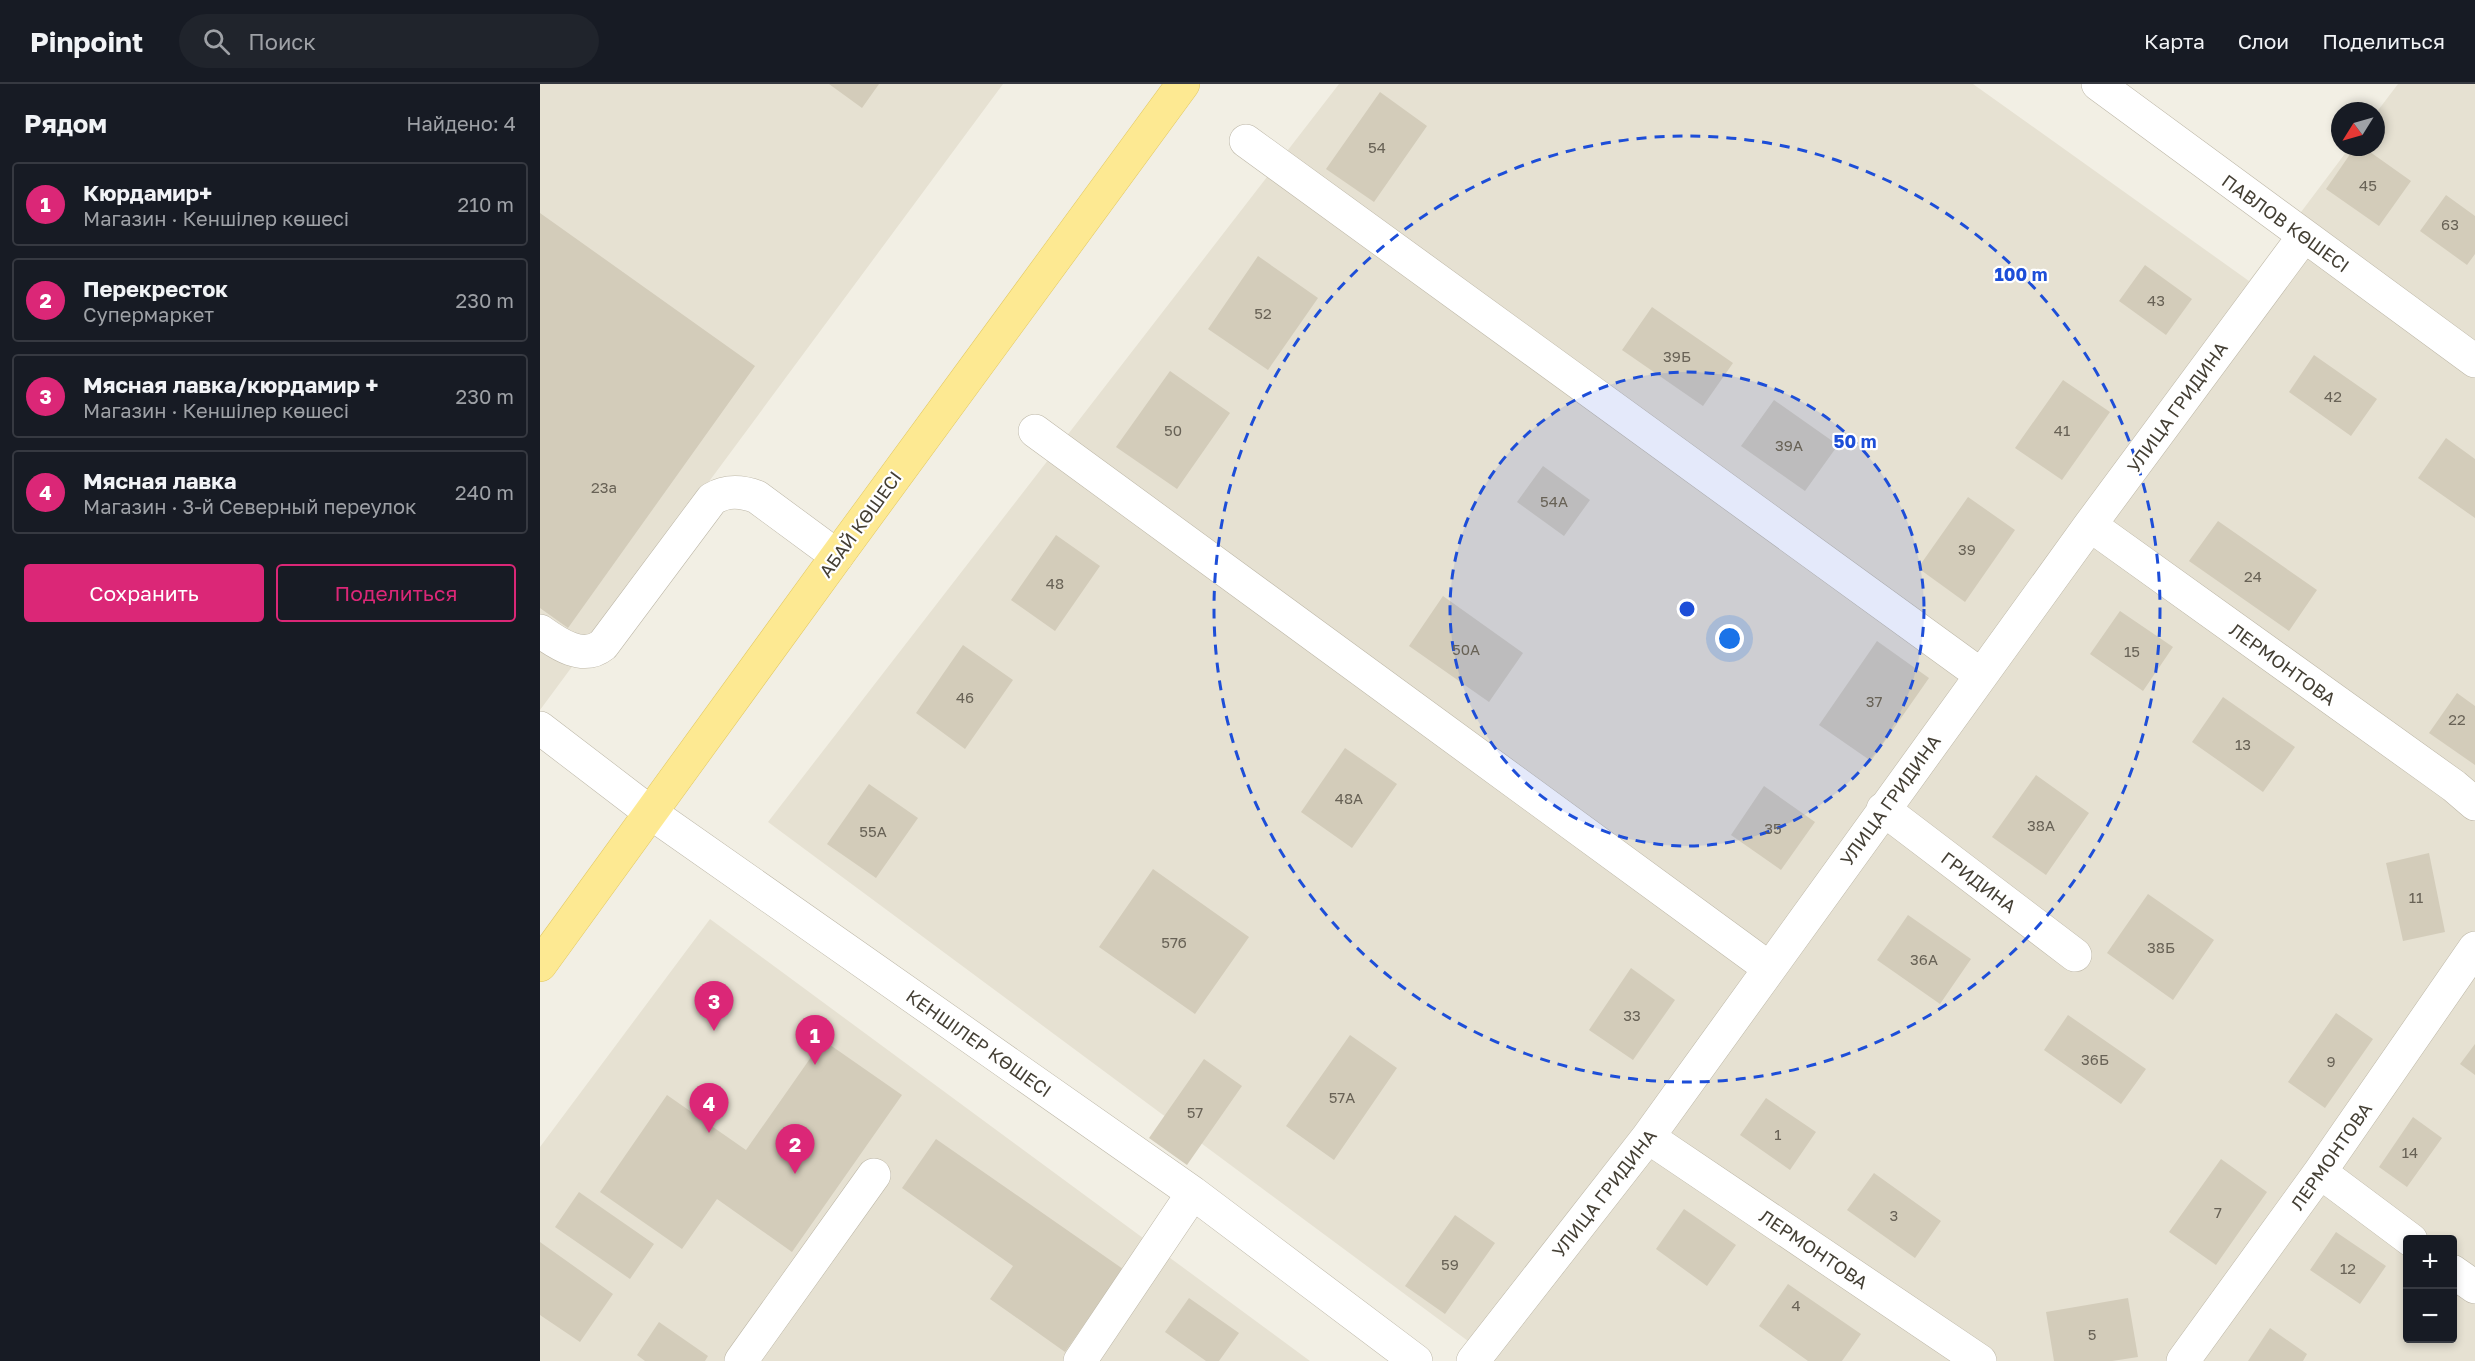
<!DOCTYPE html>
<html lang="ru">
<meta charset="utf-8">
<style>
:root{--surface:#171b24;--page:#20242c;--text:#f1f3f6;--muted:#9ea1a6;--line:#363941;--accent:#db2777}
body{margin:0;font-family:"Golos Text",sans-serif;background:var(--page);color:var(--text)}
.controls{position:absolute;right:18px;bottom:18px;display:grid;overflow:hidden;border-radius:6px;box-shadow:0 3px 9px #0003}
.controls button{width:54px;height:54px;display:grid;place-items:center;padding:0;border:0;border-bottom:2px solid var(--line);background:var(--surface);color:var(--text);font:30px sans-serif}
.compass{position:absolute;left:1791px;top:18px;width:54px;height:54px;border-radius:50%;background:var(--surface);box-shadow:0 3px 9px #0003;rotate:233deg}
.you{position:absolute;left:1190px;top:555px;width:21px;height:21px;margin:-15px;border:4px solid #fff;border-radius:50%;background:#1a73e8;box-shadow:0 0 0 9px #1a73e833}
.badge{display:grid;place-items:center;width:39px;height:39px;border-radius:50%;background:var(--accent);color:#fff;font-size:20px;font-weight:700}
.pin{position:absolute;translate:-50% -50px;filter:drop-shadow(0 2px 3px #0008)}
.pin::after{content:'';position:absolute;top:32px;width:21px;height:18px;background:inherit;clip-path:polygon(0 0,100% 0,50% 100%)}
.list{margin:0;padding:0;list-style:none}
h2{display:flex;justify-content:space-between;align-items:center;height:78px;margin:0;padding:0 24px;font-size:26px}
h2 small{font-size:20px;font-weight:400;color:var(--muted)}
.list li{display:grid;grid-template-columns:39px 1fr auto;gap:18px;align-items:center;box-sizing:border-box;height:84px;margin:0 12px 12px;padding:0 12px;border:2px solid var(--line);border-radius:6px}
.list b{display:block;font-size:22px;white-space:nowrap}
.list p{margin:0;font-size:20px;white-space:nowrap;color:var(--muted)}
.list em{font-size:20px;font-style:normal;color:var(--muted)}
.actions{display:flex;gap:12px;padding:18px 24px}
.actions a{flex:1;padding:14px 0;border:2px solid var(--accent);border-radius:6px;text-align:center;font-size:21px;color:var(--accent)}
.actions .main{background:var(--accent);color:#fff}
.icon{flex:none;width:33px;height:33px;fill:none;stroke:currentColor;stroke-width:2;stroke-linecap:round;stroke-linejoin:round}
.map{position:relative;flex:none;width:1935px;height:1277px;overflow:hidden}
header{display:flex;align-items:center;gap:36px;box-sizing:border-box;height:84px;padding:0 30px;background:var(--surface);border-bottom:2px solid var(--line)}
header strong{font-size:28px}
nav{display:flex;gap:33px;margin-inline-start:auto;font-size:21px}
.search{width:420px;height:54px;background:var(--page);display:flex;align-items:center;gap:15px;box-sizing:border-box;padding:0 21px;border-radius:33px;color:var(--muted);font-size:22px}
main{display:flex}
aside{flex:1;background:var(--surface)}
.map>svg:first-child{display:block}
</style>
<header>
<strong>Pinpoint</strong>
<div class="search"><svg class="icon" aria-label="search" viewBox="0 0 24 24"><circle cx="10" cy="10" r="6"/><path d="M15 15l6 6"/></svg>Поиск</div>
<nav><a>Карта</a><a>Слои</a><a>Поделиться</a></nav>
</header>
<main>
<aside>
<h2>Рядом<small>Найдено: 4</small></h2>
<ul class="list">
<li><span class="badge">1</span><div><b>Кюрдамир+</b><p>Магазин · Кеншілер көшесі</p></div><em>210 m</em></li>
<li><span class="badge">2</span><div><b>Перекресток</b><p>Супермаркет</p></div><em>230 m</em></li>
<li><span class="badge">3</span><div><b>Мясная лавка/кюрдамир +</b><p>Магазин · Кеншілер көшесі</p></div><em>230 m</em></li>
<li><span class="badge">4</span><div><b>Мясная лавка</b><p>Магазин · 3-й Северный переулок</p></div><em>240 m</em></li>
</ul>
<div class="actions"><a class="main">Сохранить</a><a>Поделиться</a></div>
</aside>
<div class="map">
<svg width="1935" height="1277" viewBox="0 0 1935 1277">
<rect width="100%" height="100%" fill="#f2efe4"/>
<path fill="#e6e1d2" fill-rule="evenodd" d="M0,0H463L0,626Z
M799,0H1433L1709,197L1810,63H1836V29L1858,0H1935V1277H955L228,738ZM1868,1156H1912V1254H1868Z
M170,835L770,1277H0V1063Z"/>
<path fill="#d3ccba" d="M289,0H339L322,24Z
M840,8L887,42L834,118L786,85Z
M1815,63H1823L1871,97L1839,142L1786,105Z
M1906,111L1935,132V170L1927,181L1880,147Z
M0,129L215,282L28,544L0,524Z
M718,172L778,214L728,286L668,245Z
M1605,181L1652,215L1626,251L1579,217Z
M1112,223L1193,279L1163,322L1082,266Z
M1774,271L1837,315L1811,352L1749,308Z
M630,287L690,329L637,405L576,363Z
M1523,296L1570,328L1522,396L1475,364Z
M1234,316L1298,361L1265,407L1201,362Z
M1906,354L1935,375V434L1878,394Z
M1003,382L1050,416L1024,452L977,418Z
M1428,413L1475,446L1425,518L1378,484Z
M1678,437L1777,506L1749,547L1649,477Z
M516,451L560,482L515,547L471,516Z
M903,512L983,569L949,618L869,562Z
M1580,527L1633,563L1603,607L1550,570Z
M1337,557L1389,594L1331,677L1279,641Z
M423,561L473,596L425,665L376,629Z
M1917,609L1935,622V681L1889,649Z
M1683,613L1755,663L1723,708L1652,658Z
M805,664L857,700L812,764L761,728Z
M1496,691L1549,729L1506,791L1452,753Z
M329,700L378,734L336,794L287,760Z
M1224,702L1275,738L1241,786L1191,751Z
M1889,769L1905,848L1863,857L1846,779Z
M613,785L709,853L655,930L559,863Z
M1608,810L1674,856L1633,916L1567,869Z
M1368,831L1431,875L1400,920L1337,876Z
M1091,884L1135,916L1093,976L1049,946Z
M1796,929L1833,955L1785,1024L1748,998Z
M1528,931L1606,985L1581,1020L1504,966Z
M810,951L857,984L794,1076L746,1042Z
M283,956L362,1011L252,1168L177,1115L142,1165L60,1108L127,1011L206,1066Z
M1935,960V991L1920,980Z
M664,975L702,1002L647,1081L609,1054Z
M1226,1014L1276,1048L1250,1086L1200,1051Z
M1873,1033L1902,1054L1867,1103L1839,1083Z
M396,1055L583,1185L525,1268L450,1215L473,1182L362,1104Z
M1681,1075L1727,1108L1676,1181L1629,1148Z
M1334,1089L1401,1137L1375,1174L1307,1126Z
M39,1108L114,1160L90,1195L15,1143Z
M1144,1125L1196,1161L1167,1202L1116,1165Z
M915,1131L955,1159L905,1230L865,1202Z
M1796,1148L1846,1182L1820,1220L1770,1186Z
M0,1158L73,1210L40,1258L0,1231Z
M1248,1200L1321,1250L1302,1277H1268L1219,1242Z
M649,1214L699,1249L679,1277H666L625,1248Z
M1588,1214L1598,1273L1572,1277H1514L1506,1228Z
M119,1238L168,1272L165,1277H105L97,1271Z
M1730,1244L1767,1270L1763,1277H1708Z"/>
<g fill="none" stroke-linecap="round" stroke-linejoin="round">
<defs>
<path id="minor" d="M1558,0L1935,277
M706,57L1441,591
M495,347L1229,884
M1550,441L1914,702L1935,720
M0,547C18,560 43,577 63,561L172,415C187,406 201,407 217,413L297,472
M0,644L111,729L653,1109L876,1277
M1343,725L1535,871
M1108,1053L1440,1277
M1780,1088L1871,1156
M1912,1187L1935,1203
M201,1277L334,1091
M540,1277L653,1109
M933,1277L1108,1053L1550,441L1764,152
M1643,1277L1780,1088L1935,864"/>
<path id="major" d="M0,881L297,472L643,0"/>
</defs>
<use href="#minor" stroke="#bdb7a7" stroke-width="34"/>
<use href="#major" stroke="#e2c862" stroke-width="34"/>
<use href="#minor" stroke="#fff" stroke-width="33"/>
<use href="#major" stroke="#fde992" stroke-width="33"/>
</g>
<circle cx="1147" cy="525" r="237" fill="#1d4ed8" fill-opacity=".12"/>
<g fill="none" stroke="#1d4ed8" stroke-width="3" stroke-dasharray="10 8">
<circle cx="1147" cy="525" r="237"/>
<circle cx="1147" cy="525" r="473"/>
</g>
<g text-anchor="middle" dominant-baseline="central" stroke-width="4.5" stroke-linejoin="round" paint-order="stroke">
<g font-size="15" fill="#686256">
<text x="837" y="63">54</text>
<text x="1828" y="101">45</text>
<text x="1910" y="140">63</text>
<text x="1616" y="216">43</text>
<text x="723" y="229">52</text>
<text x="1137" y="272">39Б</text>
<text x="1793" y="312">42</text>
<text x="633" y="346">50</text>
<text x="1522" y="346">41</text>
<text x="1249" y="361">39А</text>
<text x="64" y="403">23а</text>
<text x="1014" y="417">54А</text>
<text x="1427" y="465">39</text>
<text x="1713" y="492">24</text>
<text x="515" y="499">48</text>
<text x="926" y="565">50А</text>
<text x="1592" y="567">15</text>
<text x="425" y="613">46</text>
<text x="1334" y="617">37</text>
<text x="1917" y="635">22</text>
<text x="1703" y="660">13</text>
<text x="809" y="714">48А</text>
<text x="1501" y="741">38А</text>
<text x="1233" y="744">35</text>
<text x="333" y="747">55А</text>
<text x="1876" y="813">11</text>
<text x="634" y="858">57б</text>
<text x="1621" y="863">38Б</text>
<text x="1384" y="875">36А</text>
<text x="1092" y="931">33</text>
<text x="1555" y="975">36Б</text>
<text x="1791" y="977">9</text>
<text x="802" y="1013">57А</text>
<text x="655" y="1028">57</text>
<text x="1238" y="1050">1</text>
<text x="1870" y="1068">14</text>
<text x="1678" y="1128">7</text>
<text x="1354" y="1131">3</text>
<text x="910" y="1180">59</text>
<text x="1808" y="1184">12</text>
<text x="1256" y="1221">4</text>
<text x="1552" y="1250">5</text>
</g>
<g font-size="18" fill="#443f34" stroke="#fff">
<text transform="translate(1746 139) rotate(36)">ПАВЛОВ КӨШЕСІ</text>
<text transform="translate(1637 323) rotate(-54)">УЛИЦА ГРИДИНА</text>
<text transform="translate(320 440) rotate(-54)">АБАЙ КӨШЕСІ</text>
<text transform="translate(1743 580) rotate(36)">ЛЕРМОНТОВА</text>
<text transform="translate(1350 716) rotate(-54)">УЛИЦА ГРИДИНА</text>
<text transform="translate(1439 798) rotate(37)">ГРИДИНА</text>
<text transform="translate(439 959) rotate(35)">КЕНШІЛЕР КӨШЕСІ</text>
<text transform="translate(1791 1072) rotate(-55)">ЛЕРМОНТОВА</text>
<text transform="translate(1064 1109) rotate(-52)">УЛИЦА ГРИДИНА</text>
<text transform="translate(1274 1165) rotate(34)">ЛЕРМОНТОВА</text>
</g>
</g>
<circle cx="1147" cy="525" r="9" fill="#1d4ed8" stroke="#fff" stroke-width="3"/>
<g font-size="18" text-anchor="middle" font-weight="bold" fill="#1d4ed8" stroke="#fff" stroke-width="4.5" stroke-linejoin="round" paint-order="stroke">
<text x="1481" y="197">100 m</text>
<text x="1315" y="364">50 m</text>
</g>
</svg>
<div class="controls">
<button>+</button>
<button>−</button>
</div>
<svg class="compass" viewBox="-18 -18 36 36"><path d="M0-13l5 13h-10z" fill="#e53935"/><path d="M0 13l5-13h-10z" fill="#9ea1a6"/></svg>
<div class="you"></div>
<div class="pin badge" style="left:275px;top:981px">1</div>
<div class="pin badge" style="left:255px;top:1090px">2</div>
<div class="pin badge" style="left:174px;top:947px">3</div>
<div class="pin badge" style="left:169px;top:1049px">4</div>
</div>
</main>
